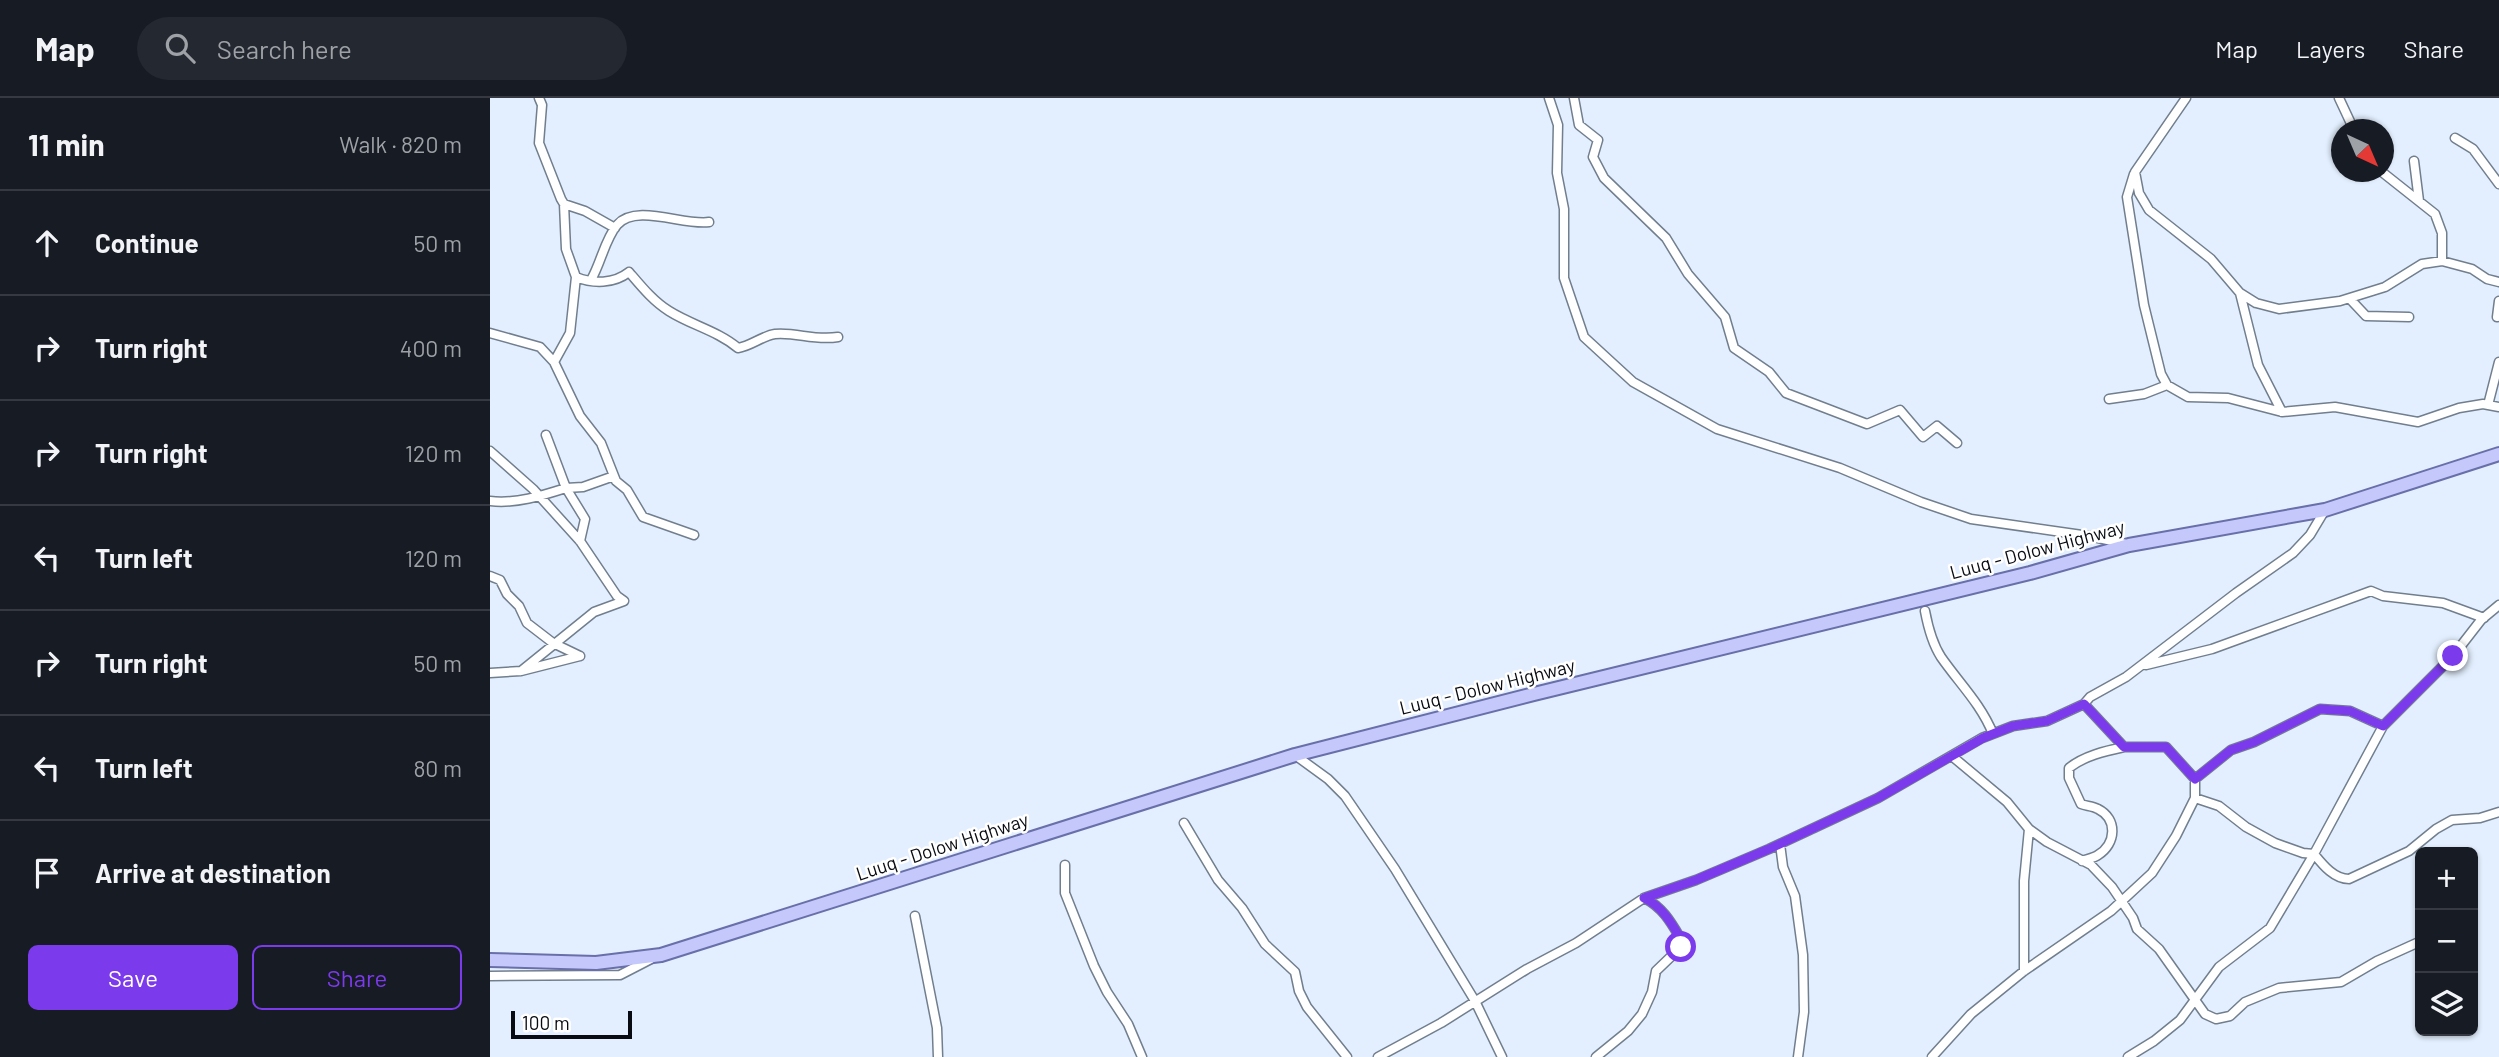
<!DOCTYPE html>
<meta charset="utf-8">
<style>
:root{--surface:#171b24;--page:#242831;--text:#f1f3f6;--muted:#9ea1a6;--line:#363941;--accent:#7c3aed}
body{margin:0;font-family:Barlow,sans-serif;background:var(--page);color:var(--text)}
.controls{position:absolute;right:21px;bottom:21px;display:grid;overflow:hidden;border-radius:10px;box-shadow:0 2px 5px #0004}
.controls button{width:63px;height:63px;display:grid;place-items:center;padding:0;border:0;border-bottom:2px solid var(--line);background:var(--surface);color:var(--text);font:35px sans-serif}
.compass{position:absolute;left:1841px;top:21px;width:63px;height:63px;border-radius:50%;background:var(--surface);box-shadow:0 2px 5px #0004;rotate:136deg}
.scale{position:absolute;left:21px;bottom:18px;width:121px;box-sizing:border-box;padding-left:7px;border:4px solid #080c12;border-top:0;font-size:19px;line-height:24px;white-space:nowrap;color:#080c12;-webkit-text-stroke:5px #fff;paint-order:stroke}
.stop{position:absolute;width:21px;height:21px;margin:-16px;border:5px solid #7c3aed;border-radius:50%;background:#fff}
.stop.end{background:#7c3aed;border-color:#fff;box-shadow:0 2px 7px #0008}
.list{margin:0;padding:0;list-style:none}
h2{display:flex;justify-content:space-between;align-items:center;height:91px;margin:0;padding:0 28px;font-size:30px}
h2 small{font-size:23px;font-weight:400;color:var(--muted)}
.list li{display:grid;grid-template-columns:46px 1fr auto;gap:21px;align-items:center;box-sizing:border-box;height:105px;padding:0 28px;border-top:2px solid var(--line)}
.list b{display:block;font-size:26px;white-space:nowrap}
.list em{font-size:23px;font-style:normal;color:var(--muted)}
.actions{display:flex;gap:14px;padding:21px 28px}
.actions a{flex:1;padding:16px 0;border:2px solid var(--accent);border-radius:10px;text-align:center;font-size:24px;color:var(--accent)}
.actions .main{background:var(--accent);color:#fff}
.icon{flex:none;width:38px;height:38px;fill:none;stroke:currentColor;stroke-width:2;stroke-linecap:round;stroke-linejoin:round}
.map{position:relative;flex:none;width:2009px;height:959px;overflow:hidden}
header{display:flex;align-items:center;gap:42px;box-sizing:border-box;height:98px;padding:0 35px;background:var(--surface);border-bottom:2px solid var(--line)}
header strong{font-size:33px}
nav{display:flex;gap:38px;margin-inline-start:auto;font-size:24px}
.search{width:490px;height:63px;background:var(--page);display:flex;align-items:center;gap:18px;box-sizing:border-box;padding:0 24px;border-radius:38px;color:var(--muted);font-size:26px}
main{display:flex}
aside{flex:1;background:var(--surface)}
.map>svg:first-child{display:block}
</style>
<header>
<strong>Map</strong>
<div class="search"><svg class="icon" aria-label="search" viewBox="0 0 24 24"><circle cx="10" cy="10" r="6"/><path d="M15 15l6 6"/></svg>Search here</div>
<nav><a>Map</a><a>Layers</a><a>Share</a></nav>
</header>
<main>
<aside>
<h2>11 min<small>Walk · 820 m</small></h2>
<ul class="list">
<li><svg class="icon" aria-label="ahead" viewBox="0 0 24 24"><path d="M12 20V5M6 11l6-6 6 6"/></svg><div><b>Continue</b></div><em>50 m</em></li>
<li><svg class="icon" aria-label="right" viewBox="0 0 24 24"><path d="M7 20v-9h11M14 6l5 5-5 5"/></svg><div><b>Turn right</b></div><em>400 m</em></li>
<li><svg class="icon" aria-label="right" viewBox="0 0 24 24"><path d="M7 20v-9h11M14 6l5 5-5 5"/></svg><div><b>Turn right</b></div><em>120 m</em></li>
<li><svg class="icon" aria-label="left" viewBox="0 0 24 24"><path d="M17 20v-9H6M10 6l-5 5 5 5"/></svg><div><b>Turn left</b></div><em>120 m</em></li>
<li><svg class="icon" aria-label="right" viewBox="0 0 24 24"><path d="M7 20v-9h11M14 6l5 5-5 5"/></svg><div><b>Turn right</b></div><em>50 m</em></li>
<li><svg class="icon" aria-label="left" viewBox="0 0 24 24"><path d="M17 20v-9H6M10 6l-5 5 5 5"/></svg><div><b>Turn left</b></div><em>80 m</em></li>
<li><svg class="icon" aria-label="arrive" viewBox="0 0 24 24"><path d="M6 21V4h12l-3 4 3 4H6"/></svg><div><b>Arrive at destination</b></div></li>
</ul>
<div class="actions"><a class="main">Save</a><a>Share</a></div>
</aside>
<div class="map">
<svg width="2009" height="959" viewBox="0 0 2009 959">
<rect width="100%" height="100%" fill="#e3effe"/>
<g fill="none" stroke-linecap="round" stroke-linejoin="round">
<defs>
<path id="street" d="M49,0L52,7L49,45L71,101L74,106L95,113L125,130
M1059,0L1068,27L1067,75L1074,111V180L1094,239L1143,284L1227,331L1350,370L1431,404L1481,421L1599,438L1636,446
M1084,0L1089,27L1108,42L1103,59L1114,80L1176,140L1198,176L1235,219L1244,250L1279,274L1296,295L1377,326L1410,312L1433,339L1447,328L1467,345
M1696,0L1645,74L1649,95L1659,112L1721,161L1750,195
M1849,0L1864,32
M1965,40L1983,51L2009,86
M1924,63L1929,103
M1892,74L1945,116L1952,135V163
M1644,76L1637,99L1654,207L1671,276L1677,287
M74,106L76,151L86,179C103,186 124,186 139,174C151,188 163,203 179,213C201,227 228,233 248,250C261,248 272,238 285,236C307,234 324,243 348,239
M101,182C111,165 115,141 127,127C146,105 194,128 219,124
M1860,201L1876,218L1919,219
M2007,219L2009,203
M0,235L50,249L64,264L90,318L111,345L126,383L137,392L153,419L204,437
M64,264L80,235L86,179
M1619,301L1654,296L1677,287L1698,299L1738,300L1792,314L1768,267L1750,195L1766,205L1789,211L1850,203L1895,189L1932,166L1952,163L1982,171L1997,181L2009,184
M1998,307L2009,264
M1792,314L1845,309L1928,324L1969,310L1993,306L2009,309
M56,337L76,390L93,389L124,378
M0,353L43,391L90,443L127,498L134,503L104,514L31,573
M0,403C26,406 51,398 76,390L95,421L90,443
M0,478L10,482L17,496L29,508L37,525L63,545L90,558
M1435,513C1438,529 1442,545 1451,559C1469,585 1491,606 1503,636
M1656,567L1722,551L1881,493L1893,498L1953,505L1994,520
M0,575L31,573L90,558
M1594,606L1634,649H1676L1705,681
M805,657L838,681L855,698L905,771L985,903L1012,959
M1463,659L1517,704L1539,731L1534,783V873
M1705,700L1729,708L1756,729L1785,745L1813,755L1824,756C1833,767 1844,781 1859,781L1919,753L1946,731L1962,722L1990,720L2009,714
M694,725L728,782L752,810L775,846L805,874L809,893L817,909L857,959
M1539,731L1557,744L1601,767L1622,789L1643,820L1647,831L1669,851L1715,916L1726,921L1740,918L1755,904L1789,890L1851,884L1887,863L1929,844
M1290,746L1293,769L1305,798L1313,857L1314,914L1308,959
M1592,763C1597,761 1604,760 1608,757C1626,746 1628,721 1608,711C1603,708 1596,708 1591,706L1579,680V670C1594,658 1615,653 1634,649
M575,767V795L604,868L617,894L638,926L652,959
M425,818L447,930L448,959
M0,878L130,877L161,861
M888,959L951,925L1037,871L1086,845L1154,800L1206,782L1279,751L1388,700L1492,640L1523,628L1557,623L1594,606L1600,599L1636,579L1746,495L1803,455L1820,437L1835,412
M1106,959L1138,933L1152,916L1162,894L1166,873L1191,849L1192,843C1182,826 1173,809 1154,800
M1442,959L1481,916L1534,873L1621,813L1662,775L1686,738L1705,700V681L1741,652L1764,644L1830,611L1860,613L1893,628
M1638,959L1664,943L1690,922L1729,869L1780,830L1824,756L1893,628L1963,558L1991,522L2009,507"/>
<path id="primary" d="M0,862L106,865L171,857L805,657L1044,596L1540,475L1639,447L1835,412L2009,356"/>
</defs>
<use href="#street" stroke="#717e8e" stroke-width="11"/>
<use href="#primary" stroke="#696fa8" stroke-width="16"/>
<use href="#street" stroke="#fff" stroke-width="8"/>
<use href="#primary" stroke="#c4c8fb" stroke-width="12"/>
</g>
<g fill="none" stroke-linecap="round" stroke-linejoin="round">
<path stroke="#7c3aed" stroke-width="9" d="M1191,849L1192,843C1182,826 1173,809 1154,800L1206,782L1279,751L1388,700L1493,640L1523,628L1557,623L1594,606L1634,649H1676L1705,681L1741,652L1764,644L1830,611L1860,613L1893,628L1963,558"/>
</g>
<g text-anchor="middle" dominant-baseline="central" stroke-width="5" stroke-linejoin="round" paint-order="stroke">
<g font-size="19" fill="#080c12" stroke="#fff">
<text transform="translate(1547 451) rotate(-15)">Luuq - Dolow Highway</text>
<text transform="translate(997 588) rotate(-14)">Luuq - Dolow Highway</text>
<text transform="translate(452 748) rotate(-18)">Luuq - Dolow Highway</text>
</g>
</g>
</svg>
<div class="controls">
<button>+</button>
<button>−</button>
<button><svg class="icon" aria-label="layers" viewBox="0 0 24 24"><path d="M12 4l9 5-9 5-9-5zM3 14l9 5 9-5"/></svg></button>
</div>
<svg class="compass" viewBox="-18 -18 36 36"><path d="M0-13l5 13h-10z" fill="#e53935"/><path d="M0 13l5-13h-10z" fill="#9ea1a6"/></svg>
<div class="scale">100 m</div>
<div class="stop" style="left:1191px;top:849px"></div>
<div class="stop end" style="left:1963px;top:558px"></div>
</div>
</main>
